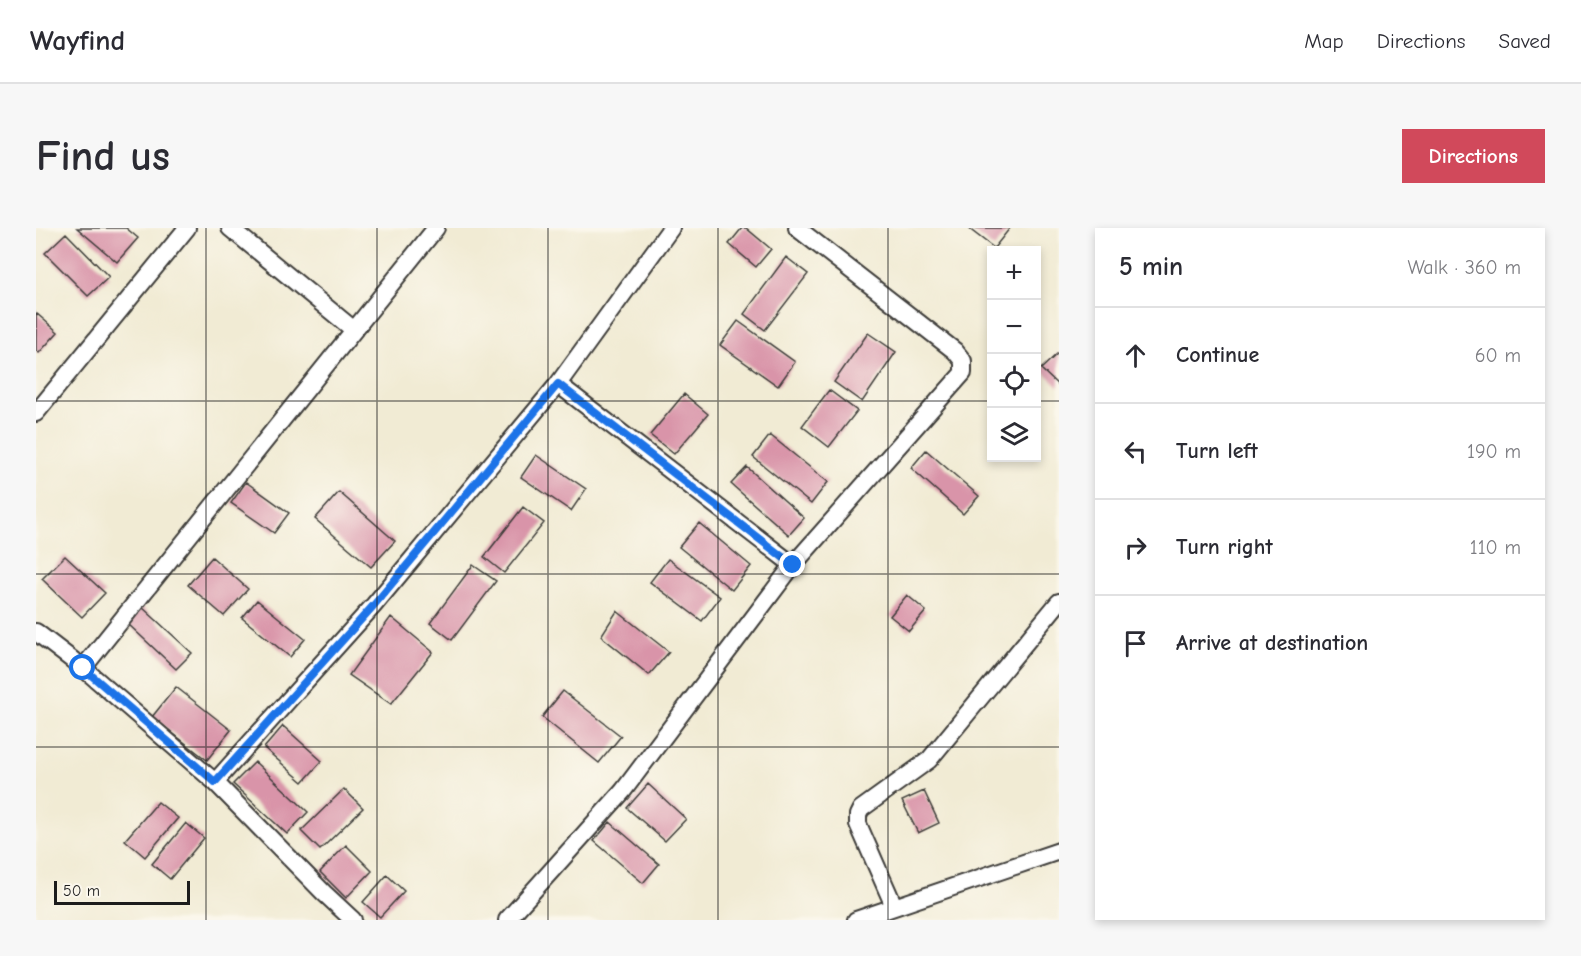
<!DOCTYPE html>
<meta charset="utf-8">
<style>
:root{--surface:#fff;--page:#f7f7f7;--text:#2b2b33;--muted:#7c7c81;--line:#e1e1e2;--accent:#d1495b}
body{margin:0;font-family:"Comic Neue",sans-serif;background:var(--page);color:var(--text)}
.controls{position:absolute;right:18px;top:18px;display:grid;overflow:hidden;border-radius:0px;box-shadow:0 3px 9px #0003}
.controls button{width:54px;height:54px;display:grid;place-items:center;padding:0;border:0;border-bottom:2px solid var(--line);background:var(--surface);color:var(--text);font:30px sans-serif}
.scale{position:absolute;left:18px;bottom:15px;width:136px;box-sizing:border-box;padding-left:6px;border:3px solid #1c1c1c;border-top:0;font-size:16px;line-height:21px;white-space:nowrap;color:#1c1c1c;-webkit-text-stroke:4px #fbf7ec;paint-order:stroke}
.stop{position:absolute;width:18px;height:18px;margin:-14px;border:4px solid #1a73e8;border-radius:50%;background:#fff}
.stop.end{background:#1a73e8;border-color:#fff;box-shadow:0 2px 6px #0008}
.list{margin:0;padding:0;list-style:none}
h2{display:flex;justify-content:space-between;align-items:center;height:78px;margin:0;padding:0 24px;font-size:26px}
h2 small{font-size:20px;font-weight:400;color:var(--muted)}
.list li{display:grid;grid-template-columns:39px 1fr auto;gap:18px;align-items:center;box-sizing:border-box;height:96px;padding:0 24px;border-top:2px solid var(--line)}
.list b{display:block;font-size:22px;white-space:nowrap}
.list em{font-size:20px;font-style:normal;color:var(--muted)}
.icon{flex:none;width:33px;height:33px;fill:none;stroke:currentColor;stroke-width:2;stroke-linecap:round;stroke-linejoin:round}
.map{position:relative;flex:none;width:1023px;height:692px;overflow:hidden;border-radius:0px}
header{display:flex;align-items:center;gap:36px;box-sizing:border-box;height:84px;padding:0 30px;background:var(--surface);border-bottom:2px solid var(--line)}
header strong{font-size:28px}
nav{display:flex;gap:33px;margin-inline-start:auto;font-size:21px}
.intro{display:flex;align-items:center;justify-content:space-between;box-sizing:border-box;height:144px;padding:0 36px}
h1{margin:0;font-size:42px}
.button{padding:15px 27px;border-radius:0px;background:var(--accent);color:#fff;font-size:21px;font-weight:700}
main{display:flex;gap:36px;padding:0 36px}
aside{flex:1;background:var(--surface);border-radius:0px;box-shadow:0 3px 9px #0003}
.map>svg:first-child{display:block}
</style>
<header>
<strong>Wayfind</strong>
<nav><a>Map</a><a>Directions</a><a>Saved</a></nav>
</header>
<div class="intro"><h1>Find us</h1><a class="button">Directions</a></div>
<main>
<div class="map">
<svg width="1023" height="692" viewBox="0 0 1023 692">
<rect width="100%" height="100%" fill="#fbf7ec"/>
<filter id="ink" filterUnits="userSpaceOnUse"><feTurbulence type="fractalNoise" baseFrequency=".0167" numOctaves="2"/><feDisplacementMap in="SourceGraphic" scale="12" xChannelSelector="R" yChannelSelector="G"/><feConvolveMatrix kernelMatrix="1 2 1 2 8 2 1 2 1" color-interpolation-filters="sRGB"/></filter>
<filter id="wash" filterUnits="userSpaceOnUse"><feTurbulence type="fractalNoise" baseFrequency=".008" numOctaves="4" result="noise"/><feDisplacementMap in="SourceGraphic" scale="24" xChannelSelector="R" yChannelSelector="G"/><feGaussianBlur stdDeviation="1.35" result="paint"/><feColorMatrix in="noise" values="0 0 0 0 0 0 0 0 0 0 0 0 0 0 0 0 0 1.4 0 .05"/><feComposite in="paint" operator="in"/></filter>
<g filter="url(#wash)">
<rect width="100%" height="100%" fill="#f1ebd4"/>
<g id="blocks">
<path fill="#d994a9" d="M41,0H90L102,10L81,34Z
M706,0H710L735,21L720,39L693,16Z
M932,0H974L958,20Z
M30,5L73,49L52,68L9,25Z
M750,29L772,46L729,102L708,86Z
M0,85L22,104L3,125L0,122Z
M702,93L759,134L742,158L684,117Z
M832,105L860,124L826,174L798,154Z
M1022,125L1023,126V158L1005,141Z
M793,162L821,183L793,219L766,198Z
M648,166L672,186L638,226L614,207Z
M734,207L792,254L775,276L717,229Z
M890,222L943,268L927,286L875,240Z
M500,227L550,261L535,283L485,249Z
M711,239L768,290L753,307L695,256Z
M210,254L253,285L238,305L195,275Z
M303,264L359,313L335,339L279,291Z
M487,279L508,295L468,345L448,329Z
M663,295L715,338L696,362L643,319Z
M29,328L69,365L46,389L6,351Z
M176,329L212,361L188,388L152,357Z
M632,331L684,369L666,393L614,354Z
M437,337L460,353L416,412L394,395Z
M871,367L890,383L873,403L854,388Z
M221,372L269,411L254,429L206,390Z
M106,379L156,425L140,441L91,395Z
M581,383L633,424L613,447L565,408Z
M355,389L397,424L355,476L313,447Z
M140,459L195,502L171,532L116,489Z
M527,463L585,508L563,535L506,489Z
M247,498L286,533L267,554L228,520Z
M219,534L272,584L251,606L197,556Z
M612,556L650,591L629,613L591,580Z
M308,561L327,580L284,622L265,603Z
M888,563L903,595L882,605L866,573Z
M122,574L142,590L109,629L89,612Z
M574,594L623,636L607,655L558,613Z
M150,595L168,610L134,651L116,636Z
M310,617L336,643L310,670L284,644Z
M351,647L368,663L344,689L327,674Z"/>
</g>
</g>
<g filter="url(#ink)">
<use href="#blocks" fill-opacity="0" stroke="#3c3b38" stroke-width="1.5"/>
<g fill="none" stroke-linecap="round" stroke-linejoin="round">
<defs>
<path id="minor" d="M194,0L318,102
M522,156L757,337
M0,185L151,0
M0,404L47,440L179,554L288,665L317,692
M47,440L400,0
M179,554L338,377L522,156L635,0
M858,678L822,596V587L825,581L893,532L1023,374
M471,692L587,563L757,337L927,145V133L919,123L761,0
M820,692L1023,623"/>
</defs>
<use href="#minor" stroke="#3c3b38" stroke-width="20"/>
<use href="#minor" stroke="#fff" stroke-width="16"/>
</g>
</g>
<g fill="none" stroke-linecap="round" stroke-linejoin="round" filter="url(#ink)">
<path stroke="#1a73e8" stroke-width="8" d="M47,440L179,554L338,377L522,156L757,337"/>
</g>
<path fill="none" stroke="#1c1c1c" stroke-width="1.5" stroke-opacity="0.55" d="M170,0V692M341,0V692M512,0V692M682,0V692M852,0V692M0,173H956M1000,173H1023M0,346H1023M0,519H1023"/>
</svg>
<div class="controls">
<button>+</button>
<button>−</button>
<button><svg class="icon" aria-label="locate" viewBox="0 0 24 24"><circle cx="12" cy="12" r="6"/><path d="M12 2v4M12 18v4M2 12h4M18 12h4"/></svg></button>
<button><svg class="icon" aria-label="layers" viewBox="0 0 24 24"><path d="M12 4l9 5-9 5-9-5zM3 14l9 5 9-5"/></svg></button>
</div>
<div class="scale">50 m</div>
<div class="stop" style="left:47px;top:440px"></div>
<div class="stop end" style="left:757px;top:337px"></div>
</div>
<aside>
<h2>5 min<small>Walk · 360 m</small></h2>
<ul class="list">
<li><svg class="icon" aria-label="ahead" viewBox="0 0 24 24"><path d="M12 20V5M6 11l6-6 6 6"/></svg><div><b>Continue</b></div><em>60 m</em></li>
<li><svg class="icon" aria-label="left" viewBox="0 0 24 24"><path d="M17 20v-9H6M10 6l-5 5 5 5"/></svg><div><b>Turn left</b></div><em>190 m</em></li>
<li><svg class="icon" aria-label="right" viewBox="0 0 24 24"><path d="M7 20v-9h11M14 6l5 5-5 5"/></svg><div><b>Turn right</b></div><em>110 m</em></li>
<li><svg class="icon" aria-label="arrive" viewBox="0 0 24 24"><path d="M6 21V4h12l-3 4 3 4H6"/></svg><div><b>Arrive at destination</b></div></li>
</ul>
</aside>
</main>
